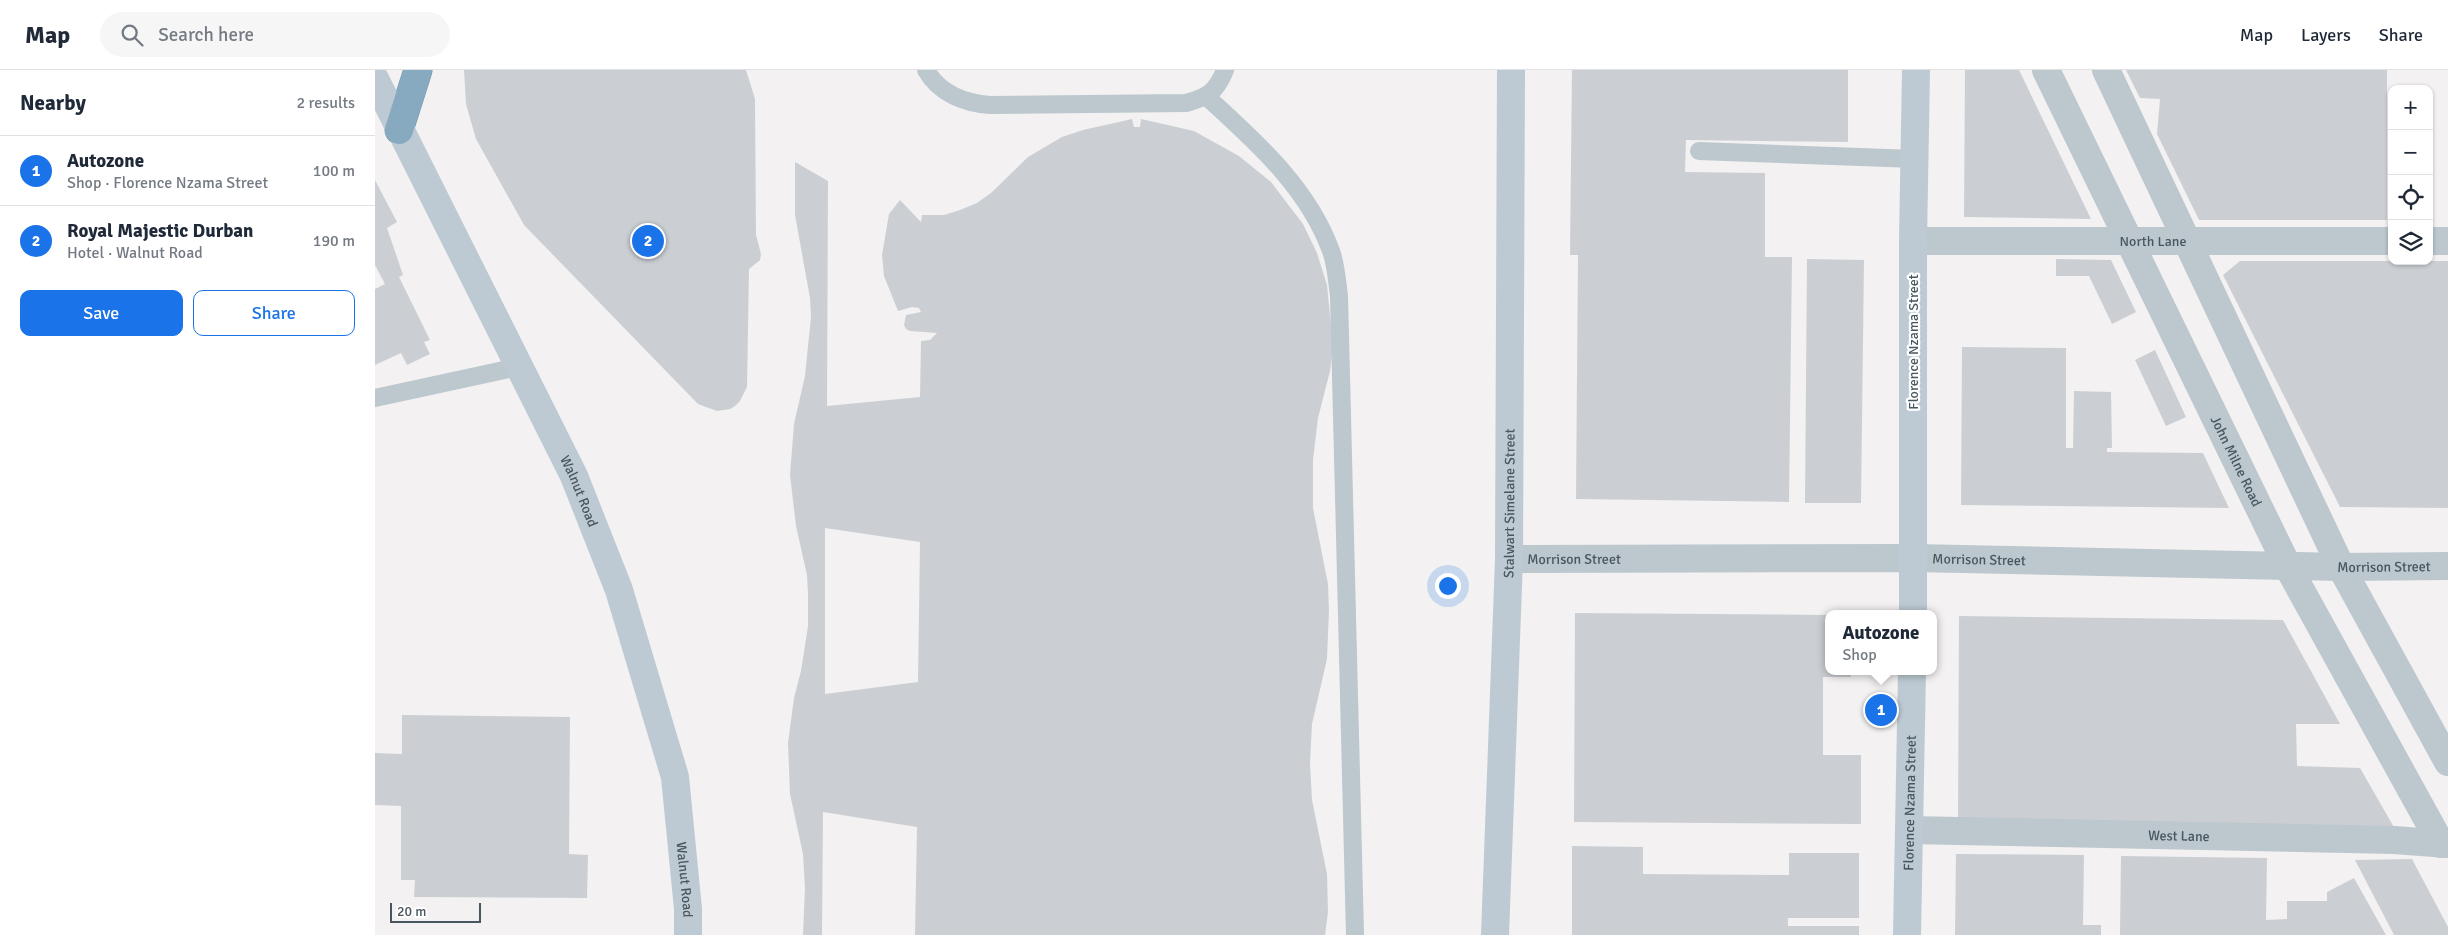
<!DOCTYPE html>
<meta charset="utf-8">
<style>
:root{--surface:#fff;--page:#f6f6f7;--text:#1f2937;--muted:#747a83;--line:#e0e1e3;--accent:#1a73e8}
body{margin:0;font-family:Signika,sans-serif;background:var(--page);color:var(--text)}
.controls{position:absolute;right:15px;top:15px;display:grid;overflow:hidden;border-radius:10px;box-shadow:0 1px 4px #0004}
.controls button{width:45px;height:45px;display:grid;place-items:center;padding:0;border:0;border-bottom:1px solid var(--line);background:var(--surface);color:var(--text);font:25px sans-serif}
.scale{position:absolute;left:15px;bottom:12px;width:91px;box-sizing:border-box;padding-left:5px;border:2px solid #48575f;border-top:0;font-size:14px;line-height:18px;white-space:nowrap;color:#48575f;-webkit-text-stroke:4px #fff;paint-order:stroke}
.you{position:absolute;left:1072px;top:515px;width:18px;height:18px;margin:-12px;border:4px solid #fff;border-radius:50%;background:#1a73e8;box-shadow:0 0 0 8px #1a73e833}
.badge{display:grid;place-items:center;width:32px;height:32px;border-radius:50%;background:var(--accent);color:#fff;font-size:16px;font-weight:700}
.pin{position:absolute;translate:-50% -50%;border:2px solid #fff;box-shadow:0 1px 5px #0006}
.popup{position:absolute;left:1450px;top:540px;width:112px;height:65px;box-sizing:border-box;display:grid;place-content:center;border-radius:10px;background:var(--surface);filter:drop-shadow(0 1px 4px #0005);font-size:16px;white-space:nowrap;color:var(--muted)}
.popup b{font-size:19px;color:var(--text)}
.popup::after{content:'';position:absolute;left:50%;top:100%;margin-left:-10px;border:10px solid transparent;border-top-color:var(--surface)}
.list{margin:0;padding:0;list-style:none}
h2{display:flex;justify-content:space-between;align-items:center;height:65px;margin:0;padding:0 20px;font-size:21px}
h2 small{font-size:16px;font-weight:400;color:var(--muted)}
.list li{display:grid;grid-template-columns:32px 1fr auto;gap:15px;align-items:center;box-sizing:border-box;height:70px;padding:0 20px;border-top:1px solid var(--line)}
.list b{display:block;font-size:19px;white-space:nowrap}
.list p{margin:0;font-size:16px;white-space:nowrap;color:var(--muted)}
.list em{font-size:16px;font-style:normal;color:var(--muted)}
.actions{display:flex;gap:10px;padding:15px 20px}
.actions a{flex:1;padding:11px 0;border:1px solid var(--accent);border-radius:10px;text-align:center;font-size:18px;color:var(--accent)}
.actions .main{background:var(--accent);color:#fff}
.icon{flex:none;width:28px;height:28px;fill:none;stroke:currentColor;stroke-width:2;stroke-linecap:round;stroke-linejoin:round}
.map{position:relative;flex:none;width:2073px;height:865px;overflow:hidden}
header{display:flex;align-items:center;gap:30px;box-sizing:border-box;height:70px;padding:0 25px;background:var(--surface);border-bottom:1px solid var(--line)}
header strong{font-size:24px}
nav{display:flex;gap:28px;margin-inline-start:auto;font-size:18px}
.search{width:350px;height:45px;background:var(--page);display:flex;align-items:center;gap:12px;box-sizing:border-box;padding:0 18px;border-radius:28px;color:var(--muted);font-size:19px}
main{display:flex}
aside{flex:1;background:var(--surface)}
.map>svg:first-child{display:block}
</style>
<header>
<strong>Map</strong>
<div class="search"><svg class="icon" aria-label="search" viewBox="0 0 24 24"><circle cx="10" cy="10" r="6"/><path d="M15 15l6 6"/></svg>Search here</div>
<nav><a>Map</a><a>Layers</a><a>Share</a></nav>
</header>
<main>
<aside>
<h2>Nearby<small>2 results</small></h2>
<ul class="list">
<li><span class="badge">1</span><div><b>Autozone</b><p>Shop · Florence Nzama Street</p></div><em>100 m</em></li>
<li><span class="badge">2</span><div><b>Royal Majestic Durban</b><p>Hotel · Walnut Road</p></div><em>190 m</em></li>
</ul>
<div class="actions"><a class="main">Save</a><a>Share</a></div>
</aside>
<div class="map">
<svg width="2073" height="865" viewBox="0 0 2073 865">
<rect width="100%" height="100%" fill="#f3f1f1"/>
<path fill="#cbcfd4" fill-rule="evenodd" d="M89,0H371L380,29L381,165L386,184L385,190L374,199L372,317L365,331L360,336L355,339L342,341L323,334L149,155L101,69L91,34Z
M1197,0H1473V72L1311,70L1310,102L1390,103V187H1417L1414,432L1201,429L1203,185H1195Z
M1590,0H1644L1716,149L1589,147Z
M1751,0H2012V150H1824L1782,64L1785,29L1765,28Z
M757,49L759,57H765L766,49L819,61L864,86L896,112L928,154L942,183L952,215L958,275L955,301L943,348L938,390V438L953,514L954,540L952,589L937,654L935,693L937,730L952,804L953,842L950,865H540L542,757L448,742L447,865H428L430,818L428,784L415,724L413,673L419,628L426,601L433,556V524L432,505L421,456L415,405L419,354L430,306L436,247L435,228L420,145V92L453,111L452,336L545,327L546,271L555,270L562,263L535,261L531,259L529,255L531,245L546,242L544,238L537,237L523,241L509,206L507,185L514,144L525,130L546,152L547,145H569L585,140L602,133L616,123L653,87L687,67L708,60ZM450,458L545,472L543,612L450,624Z
M0,110L22,152L12,158L28,205L24,207L55,270L49,272L55,284L32,295L26,283L0,295V219L10,214L0,195Z
M1432,189L1489,190L1486,433H1430Z
M1681,189L1736,190L1761,242L1737,254L1714,206H1681Z
M1865,191H2073V438L1965,437L1848,205Z
M1587,277L1691,278V378H1698L1699,321L1736,322L1737,378H1732V382L1828,383L1854,438L1586,435Z
M1780,280L1811,347L1791,356L1760,290Z
M1200,543L1454,545V601H1476V607H1448V685H1486V754L1199,752Z
M1584,546L1908,550L1965,654H1921L1922,696L1985,698L2020,759L1583,755Z
M27,645L195,647L194,784L213,785L212,828L39,827L40,810H26V736L0,735V683L27,684Z
M1197,776L1268,777V804L1414,805V783H1484V848H1413V856H1484V865H1197Z
M1581,784L1709,785L1708,855H1726V865H1580Z
M1746,786L1892,788L1891,850L1912,849V831H1952V822L1979,808L2011,865H1745Z
M2037,789L2073,857V865H2019L1980,790Z"/>
<g fill="none" stroke-linecap="round" stroke-linejoin="round">
<defs>
<path id="highway" d="M24,60L43,0"/>
</defs>
<use href="#highway" stroke="#7396ac" stroke-width="29"/>
<path stroke="#bcc7ce" stroke-width="18" d="M551,0C564,23 589,33 615,35L811,33C833,27 841,22 850,0
M832,27C880,71 933,117 956,181C961,194 962,211 964,226L980,865
M1324,81L1540,89
M0,328L143,297"/>
<g stroke="#bcc7ce" stroke-width="28">
<path id="s1" d="M1671,0L1912,495L2066,774"/>
<path d="M1731,0L1966,497L2073,692"/>
<path id="s2" d="M1538,171H2017"/>
<path d="M2054,171H2073"/>
<path id="s3" d="M1134,489L1539,488L1966,497L2073,496"/>
<path id="s4" d="M1534,760L2019,770L2073,774"/>
</g>
<g stroke="#bdcad3" stroke-width="28">
<path id="s5" d="M0,9L199,406L244,520L300,707L313,839V865"/>
<path d="M1538,544V171L1541,0"/>
<path id="s6" d="M1120,865L1134,489L1136,0"/>
<path id="s7" d="M1532,865L1537,601"/>
</g>
<use href="#highway" stroke="#88aac0" stroke-width="28"/>
</g>
<g text-anchor="middle" dominant-baseline="central" stroke-width="4.5" stroke-linejoin="round" paint-order="stroke">
<g font-size="14" fill="#48575f" stroke="#fff">
<text stroke="none"><textPath href="#s2" startOffset="240">North Lane</textPath></text>
<text transform="translate(1538 272) rotate(-90)">Florence Nzama Street</text>
<text stroke="none"><textPath href="#s1" startOffset="435">John Milne Road</textPath></text>
<text stroke="none"><textPath href="#s5" startOffset="460">Walnut Road</textPath></text>
<text stroke="none"><textPath href="#s6" startOffset="432">Stalwart Simelane Street</textPath></text>
<text stroke="none"><textPath href="#s3" startOffset="65">Morrison Street</textPath></text>
<text stroke="none"><textPath href="#s3" startOffset="470">Morrison Street</textPath></text>
<text stroke="none"><textPath href="#s3" startOffset="875">Morrison Street</textPath></text>
<text stroke="none"><textPath href="#s7" startOffset="132">Florence Nzama Street</textPath></text>
<text stroke="none"><textPath href="#s4" startOffset="270">West Lane</textPath></text>
<text stroke="none"><textPath href="#s5" startOffset="865">Walnut Road</textPath></text>
</g>
</g>
</svg>
<div class="controls">
<button>+</button>
<button>−</button>
<button><svg class="icon" aria-label="locate" viewBox="0 0 24 24"><circle cx="12" cy="12" r="6"/><path d="M12 2v4M12 18v4M2 12h4M18 12h4"/></svg></button>
<button><svg class="icon" aria-label="layers" viewBox="0 0 24 24"><path d="M12 4l9 5-9 5-9-5zM3 14l9 5 9-5"/></svg></button>
</div>
<div class="scale">20 m</div>
<div class="you"></div>
<div class="pin badge" style="left:1506px;top:640px">1</div>
<div class="popup"><b>Autozone</b>Shop</div>
<div class="pin badge" style="left:273px;top:171px">2</div>
</div>
</main>
